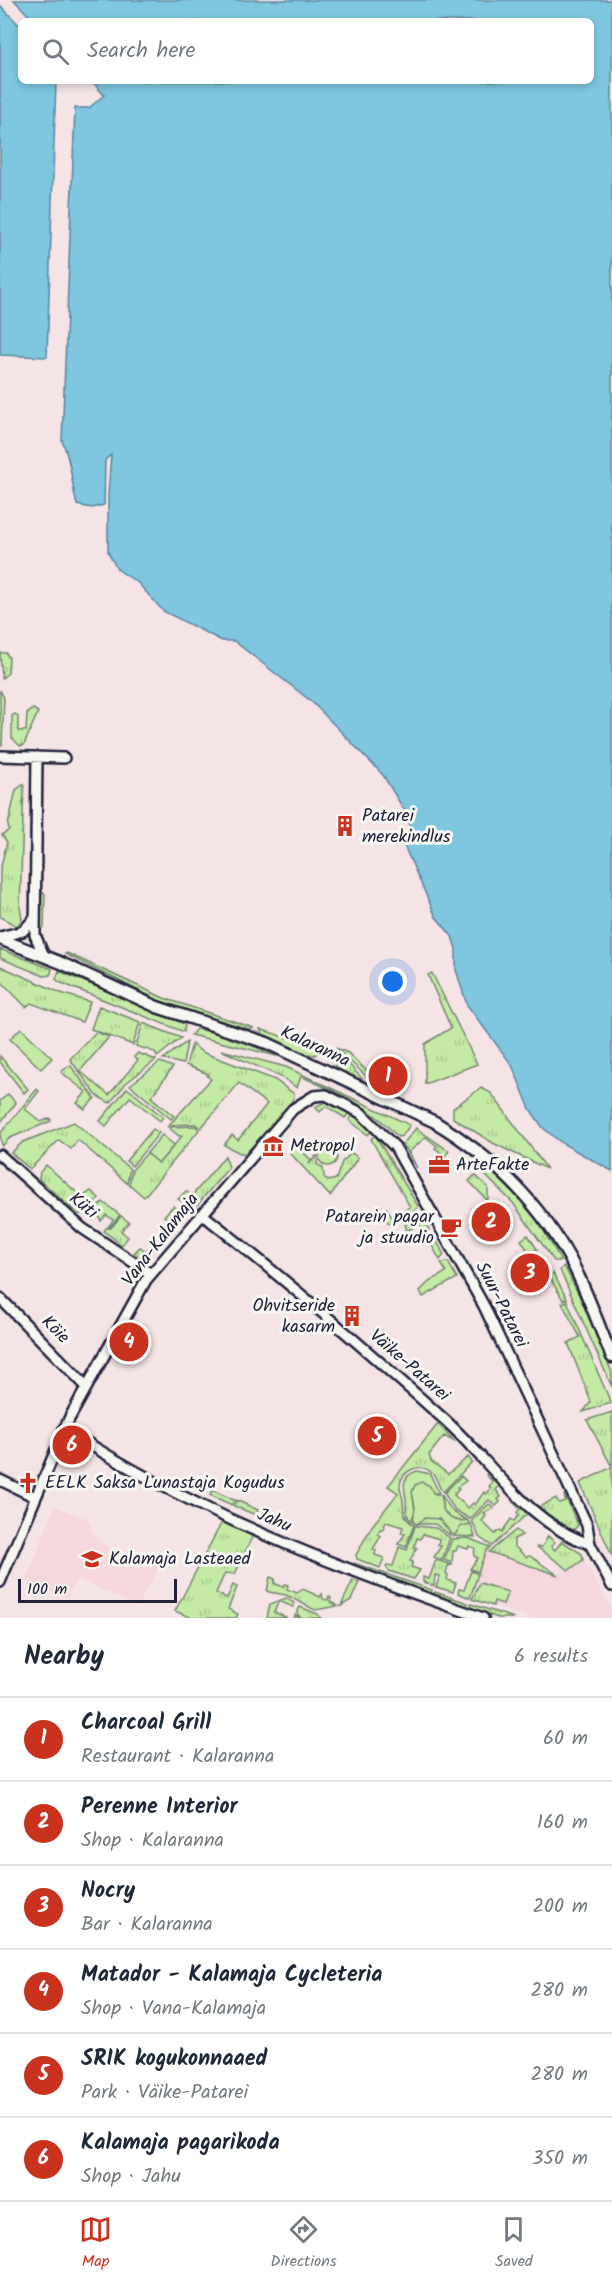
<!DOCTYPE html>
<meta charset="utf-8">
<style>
:root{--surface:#fff;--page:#f2f2f3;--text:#1f2937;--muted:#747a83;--line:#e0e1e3;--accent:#c8321e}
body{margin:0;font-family:Kalam,sans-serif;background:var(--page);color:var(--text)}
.scale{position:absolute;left:18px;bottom:15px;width:159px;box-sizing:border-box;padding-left:6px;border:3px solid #22223b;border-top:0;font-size:16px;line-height:21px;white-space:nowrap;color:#22223b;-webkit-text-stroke:4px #f6f6f2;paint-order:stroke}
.you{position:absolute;left:393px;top:982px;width:21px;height:21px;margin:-15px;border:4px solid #fff;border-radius:50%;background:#1a73e8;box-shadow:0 0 0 9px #1a73e833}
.badge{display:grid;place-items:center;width:39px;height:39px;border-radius:50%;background:var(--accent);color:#fff;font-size:20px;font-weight:700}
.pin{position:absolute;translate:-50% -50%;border:3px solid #fff;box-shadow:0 2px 6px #0006}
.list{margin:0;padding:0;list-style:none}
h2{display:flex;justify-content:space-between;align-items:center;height:78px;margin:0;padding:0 24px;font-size:26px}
h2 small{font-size:20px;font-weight:400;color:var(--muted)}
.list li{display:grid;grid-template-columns:39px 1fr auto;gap:18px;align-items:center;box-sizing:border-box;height:84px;padding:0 24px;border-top:2px solid var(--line)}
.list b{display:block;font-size:22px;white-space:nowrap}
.list p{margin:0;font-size:20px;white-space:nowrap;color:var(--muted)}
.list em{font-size:20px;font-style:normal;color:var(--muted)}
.icon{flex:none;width:33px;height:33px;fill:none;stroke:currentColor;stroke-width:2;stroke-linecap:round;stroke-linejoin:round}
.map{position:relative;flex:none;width:612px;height:1618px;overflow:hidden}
.search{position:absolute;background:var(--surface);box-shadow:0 3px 9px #0003;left:18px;right:18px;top:18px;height:66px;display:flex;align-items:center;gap:15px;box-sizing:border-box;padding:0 21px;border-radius:9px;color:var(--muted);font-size:22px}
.sheet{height:582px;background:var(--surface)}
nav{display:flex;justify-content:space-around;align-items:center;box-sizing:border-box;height:84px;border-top:2px solid var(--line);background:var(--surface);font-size:16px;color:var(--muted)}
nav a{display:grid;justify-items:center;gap:3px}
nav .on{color:var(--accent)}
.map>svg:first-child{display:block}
</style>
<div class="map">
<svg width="612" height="1618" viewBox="0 0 612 1618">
<defs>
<pattern id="grass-tufts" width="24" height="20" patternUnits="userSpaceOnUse" patternTransform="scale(1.5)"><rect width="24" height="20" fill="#c4eaa5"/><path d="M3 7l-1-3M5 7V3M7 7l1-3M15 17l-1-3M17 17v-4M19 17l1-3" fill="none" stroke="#a8c88f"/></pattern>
</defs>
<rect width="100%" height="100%" fill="#f5e4e6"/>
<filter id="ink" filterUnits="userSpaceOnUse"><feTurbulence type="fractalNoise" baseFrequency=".0167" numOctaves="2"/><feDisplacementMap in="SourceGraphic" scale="12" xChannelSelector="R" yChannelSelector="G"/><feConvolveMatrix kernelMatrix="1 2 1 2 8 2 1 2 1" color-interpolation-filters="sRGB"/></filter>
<g filter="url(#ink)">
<path fill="#f5d7de" d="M55,1506L87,1519L97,1540L123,1556L127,1548L161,1564L137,1607L77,1578L67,1598L26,1581Z
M484,1551L558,1575L583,1559L612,1610V1618H530L492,1605L493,1600L470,1592Z"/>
<path fill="url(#grass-tufts)" stroke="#738670" stroke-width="1.5" d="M0,653H6L9,658L8,673L2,678Z
M0,690L4,698L2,745H0Z
M33,709L38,712L24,745L20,746L12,738V716L15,714L18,716V731H26L27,713Z
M24,784L20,907L22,919L17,926L0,917V870L7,842L2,835L9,830L8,825L16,790Z
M39,890L45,894L44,927L38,931Z
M0,949L52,969L50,975L44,976L0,958Z
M67,953L164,998L254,1028L248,1029L162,1002L65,954Z
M0,966L61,993L90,1002L82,1022L31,1003L26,1007L0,980Z
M59,971L185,1024L184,1032L59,982L56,979Z
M432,973L477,1064L425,1084V1044L451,1028L428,975Z
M99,1006L140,1022L133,1045L91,1029Z
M143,1023L181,1038L157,1057L155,1052L136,1046Z
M196,1029L226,1035L277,1056L191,1035Z
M260,1029L320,1049L315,1055L307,1054L262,1034Z
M96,1032L109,1037L80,1071L109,1095L138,1060L134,1057L138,1053L156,1060L126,1083L110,1103L97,1096L70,1059Z
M187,1042L183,1064L163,1059Z
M192,1044L202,1052L275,1080L294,1094C294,1109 257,1140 246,1153H240L224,1145L232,1135L238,1140L267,1104L239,1083L201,1128L195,1124L169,1125L211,1079L207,1076L208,1074L186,1065Z
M336,1048L348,1053L367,1071L379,1076L380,1085L369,1079Z
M221,1050L286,1067L410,1125L402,1136L398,1137C366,1102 342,1096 301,1076L297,1088L283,1078Z
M331,1053L347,1062L364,1081C351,1075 329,1070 331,1053Z
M0,1056L28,1089L24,1093L0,1062Z
M160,1062L173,1067L151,1097L174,1116L171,1119L130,1085Z
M70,1065L95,1098L85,1109L77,1103L86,1092L61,1072Z
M127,1088L163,1117L160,1121L130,1097L106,1126L100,1121Z
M481,1088L491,1093L547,1169L493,1143L453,1118V1108Z
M37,1089L39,1091L25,1109L41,1122L50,1118L51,1121L10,1138L2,1146L0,1134Z
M8,1094L16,1103L0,1123V1101Z
M325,1102L349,1113L345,1118L326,1106L320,1112L315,1107Z
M353,1115L371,1131L368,1135L349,1120Z
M74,1122L130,1169L127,1183L78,1140L71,1149L59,1140L30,1169L11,1153L23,1142Z
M196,1126L199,1130L144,1197L129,1184L132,1170L147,1153L159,1163L182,1136H179L168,1127Z
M416,1128L449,1151L445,1156L435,1148L437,1146L426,1137L409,1152L417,1168L403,1144Z
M153,1129L159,1133L132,1166L126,1161Z
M375,1135L418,1206L416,1210L392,1224L388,1223L382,1211L387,1208L392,1218L410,1207L371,1139Z
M296,1145L311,1160L309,1164L317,1155V1164L323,1168L324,1177L328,1181L336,1179L342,1162L352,1153L358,1158L330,1196L290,1153Z
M225,1156L229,1167L194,1209L178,1199L186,1191L192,1196Z
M46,1165L82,1197L91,1191L99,1198L85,1214H78L39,1179L40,1172Z
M486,1169C513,1175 548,1237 561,1261H554L513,1203L481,1171Z
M475,1175L488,1187V1201L469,1181Z
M103,1202L120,1215L110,1227H108L113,1220L106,1215L101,1221L95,1207L97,1208Z
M173,1206L182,1214L166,1236L141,1259L134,1253L140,1247L146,1251L170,1222L164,1216Z
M121,1216L129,1222L121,1231L128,1237L122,1245L104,1231L106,1228H111Z
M420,1217L425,1220L429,1230L425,1233L419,1224L407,1231L405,1224Z
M433,1234L444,1255L440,1260L427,1237Z
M528,1235L537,1249L530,1254L521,1240Z
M448,1262L457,1278L423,1297L420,1291L429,1282L446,1272L441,1263Z
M564,1266L582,1301L608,1363L612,1373V1387L560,1270Z
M553,1273L567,1299L563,1300L550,1278L547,1277Z
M567,1301L611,1403L583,1412L591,1402L568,1343L580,1337L562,1303Z
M612,1412V1556L580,1483L612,1467L587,1420Z
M438,1424L455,1442L444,1436L429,1455L431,1461L448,1474L468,1457L472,1462L443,1492C437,1486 438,1477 431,1472C419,1462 400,1471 400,1487C400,1492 403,1496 403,1501C404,1512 403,1518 414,1525L406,1547L398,1544L405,1534L401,1533L403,1527L386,1522L383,1529H380L378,1534L381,1536L373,1549L376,1550L375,1555L384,1558L380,1568L357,1559L356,1555L372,1526L398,1493L388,1486Z
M417,1471L430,1474L439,1493H433L424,1483L413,1497L415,1511L411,1521C404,1513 407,1507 406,1498C403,1485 402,1476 417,1471Z
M488,1473L500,1485L496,1490L501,1497L498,1499L500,1502L496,1506L489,1500L470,1519L455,1510L444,1493L461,1476L466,1481L457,1487L459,1489L454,1495L468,1508L473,1503L475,1505L484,1492L486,1494L491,1489L489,1486L493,1482L486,1475Z
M212,1490L234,1500L232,1505L210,1495Z
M564,1494L578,1525L573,1531L537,1508L556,1498L559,1503L565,1501Z
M442,1496L453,1512L467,1520C451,1524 439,1512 442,1496Z
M236,1500L258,1510L256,1515L234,1506Z
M515,1500L527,1514L492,1546L479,1537L472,1520L489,1504L494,1508L484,1513L486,1516L482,1521L495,1534L500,1530L502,1532L511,1519L514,1521L519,1515L517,1512L520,1509L513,1502Z
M425,1518C438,1516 448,1522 450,1535L435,1524H417Z
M222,1522L253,1535L235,1574L225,1573L216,1593L227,1598L233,1585L237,1587L228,1609L238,1614L236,1618H192L175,1611Z
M465,1524H471L475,1537L454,1536L457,1529Z
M415,1526L436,1528L450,1538L442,1560L434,1557L441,1546L438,1545L439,1539L423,1534L420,1539L417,1538L414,1547L417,1548L410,1561L413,1562L411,1567L420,1570L414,1579L389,1571L386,1567L387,1565L393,1566L399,1547L407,1550Z
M516,1530L522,1535L514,1539V1546L526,1557L530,1556L558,1575L489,1552Z
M548,1536L555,1542L551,1546L555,1550L562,1541L582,1554L583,1560L569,1570L537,1547H542Z
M468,1538L490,1547L486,1551L478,1572L470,1569L478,1558L474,1556L475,1548L469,1546L468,1549L458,1546L456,1551H453L452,1563L444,1560L452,1539Z
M436,1560L452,1565L448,1566L446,1573L448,1575L447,1580L456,1583L453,1592L436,1587L440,1576L435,1575L434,1586L423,1582V1577L429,1579Z
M354,1563L432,1590L430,1596L354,1566Z
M471,1571L478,1574L470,1598L458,1593L459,1589L464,1590Z
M270,1577L275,1579L274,1583L283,1587L285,1584L288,1585L287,1589L297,1593L303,1589L320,1597L322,1594L323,1599L327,1600L329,1597L331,1598L330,1602L338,1606L315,1610L286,1595L269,1592L267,1591Z
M353,1580L359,1582L351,1600L341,1606Z
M480,1583L508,1592L503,1604L494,1601L493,1606L472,1599Z
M435,1592L468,1603L467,1607L432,1596Z
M286,1598L294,1603L293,1607L279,1601L274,1612L287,1618H267L270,1604Z
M471,1604L514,1618H498L470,1608Z
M300,1607L318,1614L321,1618H294L295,1615L300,1617L297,1613Z"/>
<path fill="#c4eaa5" stroke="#738670" stroke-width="1.5" d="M21,1028L52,1058L41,1069L10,1039Z
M162,1135L174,1145L159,1163L147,1153Z
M319 1157a9 9 0 1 1 18 0a9 9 0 1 1-18 0Z
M422,1482L430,1486L433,1493L442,1496C439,1512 451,1524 467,1520L471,1524L461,1526L454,1536L439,1519L425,1518L417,1524L413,1522L415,1507L412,1492L415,1485Z"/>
<path fill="#7ec7df" stroke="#59859d" stroke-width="1.5" d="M14,0H612V1171L562,1143L543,1128L530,1109L512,1065L467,1005L456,970V949L452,936L436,917L402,841L412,836L406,813L383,775L312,702L234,641H222L163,611L138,583L117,569L108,552V494L111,455L105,460L104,505L92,508L77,505C71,483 72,462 62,441L75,108H89L104,95L92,81H591V21H34Z
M0,5L21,27V81H56L47,357L0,355Z"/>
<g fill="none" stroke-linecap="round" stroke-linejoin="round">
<defs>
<path id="minor" d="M0,756L64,758
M37,757L35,935L44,956
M0,937L23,931L34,919
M0,1155L82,1228L151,1274
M202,1214C286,1280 367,1350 446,1421C491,1462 530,1525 590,1544
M0,1298L86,1386
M64,1428C195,1514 337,1567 483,1618
M0,1480L35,1497
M0,1582L69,1419L146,1280L293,1109L314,1096L326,1095L361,1113L395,1147L484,1306L587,1525L590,1544L612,1586"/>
<path id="tertiary" d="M0,939L59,962L157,1007L267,1043L435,1122C491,1156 538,1201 570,1259C587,1290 598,1325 612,1357"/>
</defs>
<use href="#minor" stroke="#22223b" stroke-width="14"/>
<use href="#tertiary" stroke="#22223b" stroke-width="15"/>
<use href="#minor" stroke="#f6f6f2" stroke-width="9"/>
<use href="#tertiary" stroke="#f6f6f2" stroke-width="10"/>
</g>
</g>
<defs>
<symbol id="building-bare" viewBox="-9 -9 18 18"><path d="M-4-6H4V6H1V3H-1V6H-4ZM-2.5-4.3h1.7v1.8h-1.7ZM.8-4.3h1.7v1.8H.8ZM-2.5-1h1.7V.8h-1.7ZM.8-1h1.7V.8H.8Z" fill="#c8321e" stroke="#f6f6f2" stroke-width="2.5" paint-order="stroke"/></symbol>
<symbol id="museum-bare" viewBox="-9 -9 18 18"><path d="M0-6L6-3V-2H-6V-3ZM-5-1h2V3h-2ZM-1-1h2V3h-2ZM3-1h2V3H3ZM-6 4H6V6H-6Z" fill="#c8321e" stroke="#f6f6f2" stroke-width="2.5" paint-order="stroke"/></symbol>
<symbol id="office-bare" viewBox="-9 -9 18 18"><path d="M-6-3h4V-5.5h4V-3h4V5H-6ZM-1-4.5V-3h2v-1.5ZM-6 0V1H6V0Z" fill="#c8321e" stroke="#f6f6f2" stroke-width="2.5" paint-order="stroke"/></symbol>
<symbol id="cafe-bare" viewBox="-9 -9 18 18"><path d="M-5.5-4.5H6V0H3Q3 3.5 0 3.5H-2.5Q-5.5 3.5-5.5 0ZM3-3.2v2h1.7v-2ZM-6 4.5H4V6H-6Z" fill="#c8321e" stroke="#f6f6f2" stroke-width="2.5" paint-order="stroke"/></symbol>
<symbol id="church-bare" viewBox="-9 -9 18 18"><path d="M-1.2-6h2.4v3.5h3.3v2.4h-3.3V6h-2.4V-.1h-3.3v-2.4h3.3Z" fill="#c8321e" stroke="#f6f6f2" stroke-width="2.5" paint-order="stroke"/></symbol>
<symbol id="school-bare" viewBox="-9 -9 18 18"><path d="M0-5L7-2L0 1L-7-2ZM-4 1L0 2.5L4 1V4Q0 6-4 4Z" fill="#c8321e" stroke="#f6f6f2" stroke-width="2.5" paint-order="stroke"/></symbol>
</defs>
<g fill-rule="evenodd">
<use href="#building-bare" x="330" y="811" width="30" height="30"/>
<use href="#museum-bare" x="258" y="1131" width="30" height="30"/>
<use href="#office-bare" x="424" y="1150" width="30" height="30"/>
<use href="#cafe-bare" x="436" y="1212" width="30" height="30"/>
<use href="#building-bare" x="337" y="1301" width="30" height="30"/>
<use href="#church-bare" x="13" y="1468" width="30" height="30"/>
<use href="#school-bare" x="77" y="1544" width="30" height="30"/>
</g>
<g text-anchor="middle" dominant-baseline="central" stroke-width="6" stroke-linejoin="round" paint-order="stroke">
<g font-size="18" fill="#22223b" stroke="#f6f6f2" text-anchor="start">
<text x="362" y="816">Patarei<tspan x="362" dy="21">merekindlus</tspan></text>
<text x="290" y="1146">Metropol</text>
<text x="456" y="1165">ArteFakte</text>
<text x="434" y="1217" text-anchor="end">Patarein pagar<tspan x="434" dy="21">ja stuudio</tspan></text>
<text x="335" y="1306" text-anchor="end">Ohvitseride<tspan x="335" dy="21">kasarm</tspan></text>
<text x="45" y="1483">EELK Saksa Lunastaja Kogudus</text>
<text x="109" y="1559">Kalamaja Lasteaed</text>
</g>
<g font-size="18" fill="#22223b" stroke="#f6f6f2">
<text transform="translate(315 1047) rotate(25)">Kalaranna</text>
<text transform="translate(83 1206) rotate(39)">Küti</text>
<text transform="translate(161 1240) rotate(-52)">Vana-Kalamaja</text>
<text transform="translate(501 1305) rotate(63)">Suur-Patarei</text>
<text transform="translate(55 1330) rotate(45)">Köie</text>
<text transform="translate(409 1366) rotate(41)">Väike-Patarei</text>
<text transform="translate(274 1521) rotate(23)">Jahu</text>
</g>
</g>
</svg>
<div class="scale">100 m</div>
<div class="you"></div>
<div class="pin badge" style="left:388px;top:1076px">1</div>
<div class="pin badge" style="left:491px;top:1222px">2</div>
<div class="pin badge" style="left:530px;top:1273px">3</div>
<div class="pin badge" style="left:129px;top:1342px">4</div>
<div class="pin badge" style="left:377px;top:1436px">5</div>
<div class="pin badge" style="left:72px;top:1445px">6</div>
<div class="search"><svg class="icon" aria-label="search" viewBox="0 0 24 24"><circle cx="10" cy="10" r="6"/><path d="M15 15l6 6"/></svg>Search here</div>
</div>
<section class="sheet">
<h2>Nearby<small>6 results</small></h2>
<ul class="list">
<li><span class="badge">1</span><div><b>Charcoal Grill</b><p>Restaurant · Kalaranna</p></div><em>60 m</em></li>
<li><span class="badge">2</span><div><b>Perenne Interior</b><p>Shop · Kalaranna</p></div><em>160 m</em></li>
<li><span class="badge">3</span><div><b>Nocry</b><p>Bar · Kalaranna</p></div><em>200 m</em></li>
<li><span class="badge">4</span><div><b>Matador - Kalamaja Cycleteria</b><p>Shop · Vana-Kalamaja</p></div><em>280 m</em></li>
<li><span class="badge">5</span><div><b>SRIK kogukonnaaed</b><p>Park · Väike-Patarei</p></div><em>280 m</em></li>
<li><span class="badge">6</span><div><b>Kalamaja pagarikoda</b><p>Shop · Jahu</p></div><em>350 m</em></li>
</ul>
</section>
<nav>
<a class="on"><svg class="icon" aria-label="map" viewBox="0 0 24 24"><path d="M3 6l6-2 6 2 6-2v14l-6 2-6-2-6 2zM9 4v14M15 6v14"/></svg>Map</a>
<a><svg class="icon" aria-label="directions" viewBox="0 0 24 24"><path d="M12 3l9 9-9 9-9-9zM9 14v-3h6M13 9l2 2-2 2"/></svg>Directions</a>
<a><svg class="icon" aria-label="saved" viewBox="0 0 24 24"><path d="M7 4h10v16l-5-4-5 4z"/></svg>Saved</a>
</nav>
